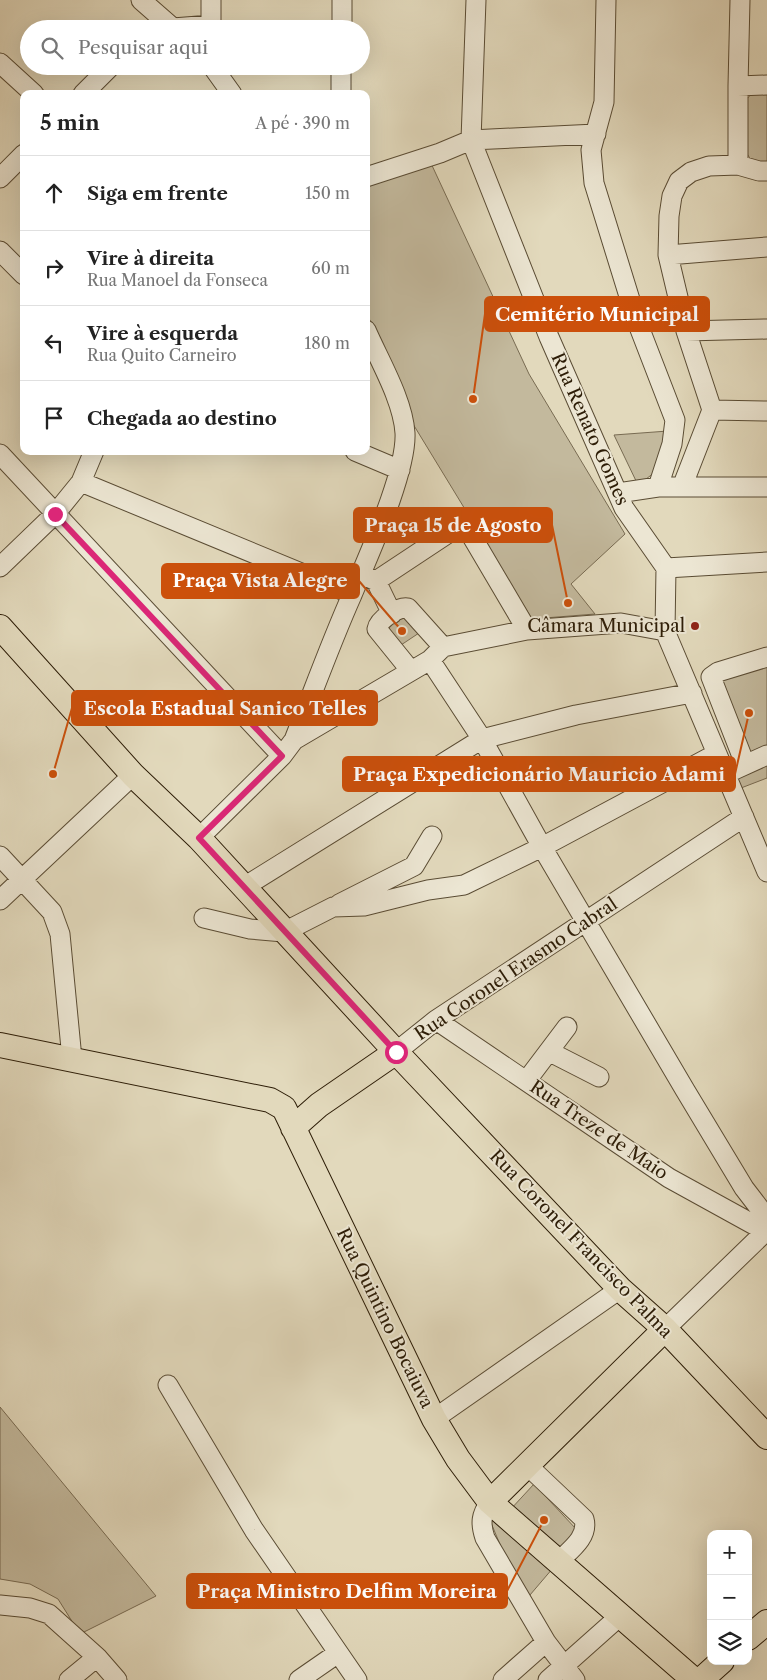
<!DOCTYPE html>
<html lang="pt">
<meta charset="utf-8">
<style>
:root{--surface:#fff;--page:#f2f2f2;--text:#222;--muted:#767676;--line:#e0e0e0}
body{margin:0;font-family:"Libre Caslon Text",serif;background:var(--page);color:var(--text)}
.controls{position:absolute;right:15px;bottom:15px;display:grid;overflow:hidden;border-radius:10px;box-shadow:0 5px 20px #0002}
.controls button{width:45px;height:45px;display:grid;place-items:center;padding:0;border:0;border-bottom:1px solid var(--line);background:var(--surface);color:var(--text);font:25px sans-serif}
.stop{position:absolute;width:15px;height:15px;margin:-11px;border:4px solid #db2777;border-radius:50%;background:#fff}
.stop.end{background:#db2777;border-color:#fff;box-shadow:0 1px 5px #0008}
.list{margin:0;padding:0;list-style:none}
h2{display:flex;justify-content:space-between;align-items:center;height:65px;margin:0;padding:0 20px;font-size:21px}
h2 small{font-size:16px;font-weight:400;color:var(--muted)}
.list li{display:grid;grid-template-columns:32px 1fr auto;gap:15px;align-items:center;box-sizing:border-box;height:75px;padding:0 20px;border-top:1px solid var(--line)}
.list b{display:block;font-size:19px;white-space:nowrap}
.list p{margin:0;font-size:16px;white-space:nowrap;color:var(--muted)}
.list em{font-size:16px;font-style:normal;color:var(--muted)}
.icon{flex:none;width:28px;height:28px;fill:none;stroke:currentColor;stroke-width:2;stroke-linecap:round;stroke-linejoin:round}
.map{position:relative;flex:none;width:767px;height:1680px;overflow:hidden}
.search{position:absolute;background:var(--surface);box-shadow:0 5px 20px #0002;left:20px;top:20px;width:350px;height:55px;display:flex;align-items:center;gap:12px;box-sizing:border-box;padding:0 18px;border-radius:28px;color:var(--muted);font-size:19px}
.panel{position:absolute;background:var(--surface);box-shadow:0 5px 20px #0002;left:20px;top:90px;width:350px;height:365px;border-radius:10px}
.map>svg:first-child{display:block}
</style>
<div class="map">
<svg width="767" height="1680" viewBox="0 0 767 1680">
<rect width="100%" height="100%" fill="#e2d9bc"/>
<filter id="stains"><feTurbulence type="fractalNoise" baseFrequency=".004" numOctaves="4"/><feColorMatrix values="0 0 0 0 .2 0 0 0 0 .09 0 0 0 0 .02 0 0 0 .5 -.17"/></filter>
<radialGradient id="worn" r=".72"><stop offset=".6" stop-color="#630" stop-opacity="0"/><stop offset="1" stop-color="#630" stop-opacity=".3"/></radialGradient>
<path fill="#c3b99d" stroke="#786b52" d="M767,87V164L751,160L746,152L744,102L755,90Z
M429,159L529,374L625,534L571,584L595,614L532,619L413,424L366,311V176Z
M668,431L654,473L638,485L614,435Z
M410,613L422,631L395,649L383,630Z
M767,663V747L746,755L718,679Z
M767,760V778L741,788L734,773Z
M0,1407L156,1596L80,1634L58,1599L30,1584L0,1579Z
M534,1484L577,1530L555,1553L510,1510Z
M491,1515L553,1568L524,1602L489,1518Z"/>
<g fill="none" stroke-linecap="round" stroke-linejoin="round">
<defs>
<path id="minor" d="M141,0L174,29
M476,0L471,140L549,337L624,508L666,568L665,631L767,872
M606,0L604,102L591,150L594,183L636,319L675,420L672,444L658,487
M173,28L211,25
M211,29V0
M342,29V0
M0,63L34,94
M212,66L232,94
M738,86L767,85
M83,94L111,66
M341,94V66
M738,165V86L740,0
M366,177L440,153L471,140L596,134
M0,178L24,154
M0,251L24,275
M668,255L767,247
M686,331L767,329
M712,410L767,411
M355,451L400,470
M0,454L282,756
M81,482L352,594
M682,487L712,410L686,331L668,255L669,216L672,196L679,181L691,172L709,166L738,165L759,171H767
M618,493L658,487H767
M0,567L55,514L81,482L94,451
M666,568L767,562
M361,574L376,581L453,530L461,528L471,535L527,630
M376,581L392,614
M430,660L482,739L542,847L685,1090L744,1188L767,1218
M411,671L377,629C379,619 399,606 408,608L443,647
M294,740L430,660L443,647L527,630L621,623L665,631
M745,764L711,677L718,672L767,657
M734,770L767,755
M199,838L282,756L294,740C313,692 331,642 352,595C368,556 407,472 405,433C403,400 379,360 366,330
M0,856L52,912L60,934L72,1059
M244,887L482,739L576,715L692,693
M0,900L133,775
M339,904L414,866L432,836
M204,918L250,929L284,932L333,907L364,906L428,890L464,885L542,847L716,754
M436,1020L669,1178L767,1232
M396,1052L436,1020L744,817
M550,1052L599,1077
M527,1080L567,1027
M665,1329L767,1230
M168,1385L254,1530L357,1680
M434,1419L620,1289
M527,1465L584,1519C589,1537 570,1550 558,1562
M490,1502C481,1515 480,1523 485,1538L546,1642L575,1680
M0,1605L30,1608L49,1614L97,1657L117,1680
M69,1680L97,1657
M299,1680L338,1653
M503,1680L546,1642
M548,1680L620,1616"/>
<path id="major" d="M0,627L133,775L199,838L396,1052L620,1289L665,1329L767,1437
M0,1045L270,1100L284,1108L434,1419L458,1459L490,1502L694,1680
M293,1128L319,1105L396,1052
M490,1502L665,1329
M748,1638L767,1622
M701,1680L722,1661"/>
</defs>
<use href="#minor" stroke="#5a4c34" stroke-width="21"/>
<use href="#major" stroke="#2d1d07" stroke-width="26"/>
<use href="#minor" stroke="#ece6d3" stroke-width="19"/>
<use href="#major" stroke="#e2d9bc" stroke-width="24"/>
</g>
<g fill="none" stroke-linecap="round" stroke-linejoin="round">
<path stroke="#db2777" stroke-width="6" d="M55,514L282,756L199,838L396,1052"/>
</g>
<circle fill="#8f2418" stroke="#ece6d3" stroke-width="2" cx="695" cy="626" r="5"/>
<g text-anchor="middle" dominant-baseline="central" stroke-width="4" stroke-linejoin="round" paint-order="stroke">
<g font-size="18" fill="#2d1d07" stroke="#ece6d3">
<text transform="translate(590 429) rotate(66)">Rua Renato Gomes</text>
<text transform="translate(516 969) rotate(-34)">Rua Coronel Erasmo Cabral</text>
<text transform="translate(599 1130) rotate(34)">Rua Treze de Maio</text>
<text transform="translate(581 1244) rotate(46)">Rua Coronel Francisco Palma</text>
<text transform="translate(385 1318) rotate(64)">Rua Quintino Bocaiuva</text>
</g>
<g font-size="18" fill="#2d1d07" stroke="#ece6d3" text-anchor="end">
<text x="685" y="626">Câmara Municipal</text>
</g>
</g>
<path fill="none" stroke="#cc500b" stroke-width="2" d="M473 399L485 314M568 603L552 525M402 631L359 581M53 774L72 708M749 713L735 774M544 1520L507 1591"/>
<g fill="#cc500b" stroke="#ece6d3" stroke-width="2">
<circle cx="473" cy="399" r="5"/>
<circle cx="568" cy="603" r="5"/>
<circle cx="402" cy="631" r="5"/>
<circle cx="53" cy="774" r="5"/>
<circle cx="749" cy="713" r="5"/>
<circle cx="544" cy="1520" r="5"/>
</g>
<g fill="#cc500b" stroke="#cc500b" stroke-width="2">
<rect x="485" y="297" width="224" height="34" rx="5"/>
<rect x="354" y="508" width="198" height="34" rx="5"/>
<rect x="162" y="564" width="197" height="34" rx="5"/>
<rect x="72" y="691" width="305" height="34" rx="5"/>
<rect x="343" y="757" width="392" height="34" rx="5"/>
<rect x="187" y="1574" width="320" height="34" rx="5"/>
</g>
<g font-size="19" text-anchor="middle" font-weight="bold" fill="#fff">
<text x="597" y="321">Cemitério Municipal</text>
<text x="453" y="532">Praça 15 de Agosto</text>
<text x="260" y="587">Praça Vista Alegre</text>
<text x="225" y="715">Escola Estadual Sanico Telles</text>
<text x="539" y="781">Praça Expedicionário Mauricio Adami</text>
<text x="347" y="1598">Praça Ministro Delfim Moreira</text>
</g>
<rect width="100%" height="100%" filter="url(#stains)"/>
<rect width="100%" height="100%" fill="url(#worn)"/>
</svg>
<div class="controls">
<button>+</button>
<button>−</button>
<button><svg class="icon" aria-label="layers" viewBox="0 0 24 24"><path d="M12 4l9 5-9 5-9-5zM3 14l9 5 9-5"/></svg></button>
</div>
<div class="stop" style="left:396px;top:1052px"></div>
<div class="stop end" style="left:55px;top:514px"></div>
<div class="search"><svg class="icon" aria-label="search" viewBox="0 0 24 24"><circle cx="10" cy="10" r="6"/><path d="M15 15l6 6"/></svg>Pesquisar aqui</div>
<section class="panel">
<h2>5 min<small>A pé · 390 m</small></h2>
<ul class="list">
<li><svg class="icon" aria-label="ahead" viewBox="0 0 24 24"><path d="M12 20V5M6 11l6-6 6 6"/></svg><div><b>Siga em frente</b></div><em>150 m</em></li>
<li><svg class="icon" aria-label="right" viewBox="0 0 24 24"><path d="M7 20v-9h11M14 6l5 5-5 5"/></svg><div><b>Vire à direita</b><p>Rua Manoel da Fonseca</p></div><em>60 m</em></li>
<li><svg class="icon" aria-label="left" viewBox="0 0 24 24"><path d="M17 20v-9H6M10 6l-5 5 5 5"/></svg><div><b>Vire à esquerda</b><p>Rua Quito Carneiro</p></div><em>180 m</em></li>
<li><svg class="icon" aria-label="arrive" viewBox="0 0 24 24"><path d="M6 21V4h12l-3 4 3 4H6"/></svg><div><b>Chegada ao destino</b></div></li>
</ul>
</section>
</div>
